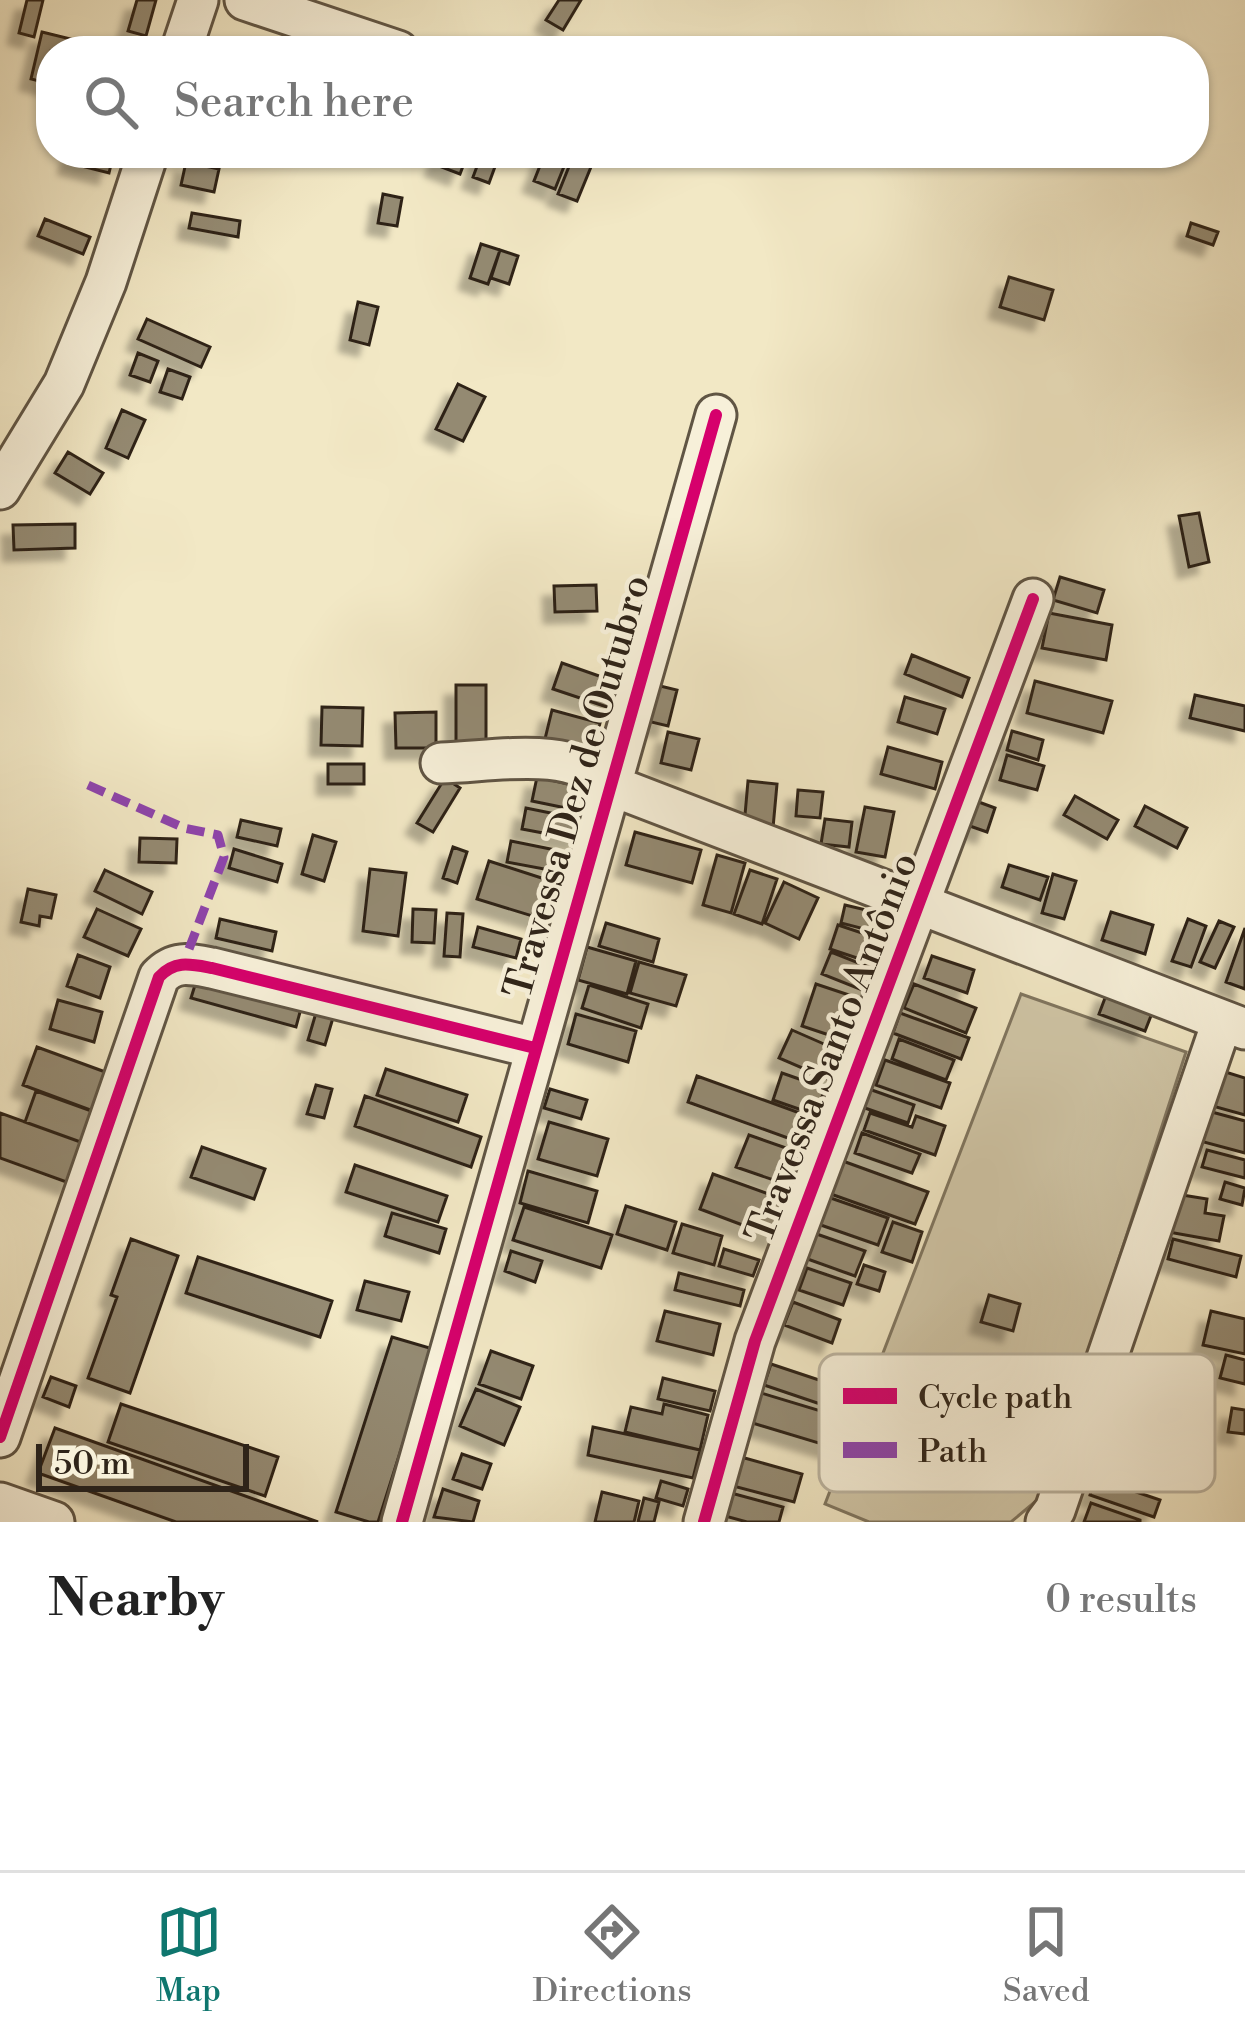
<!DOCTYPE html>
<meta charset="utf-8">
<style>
:root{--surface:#fff;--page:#f2f2f2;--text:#222;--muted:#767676;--line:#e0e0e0;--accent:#0f766e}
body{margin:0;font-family:"Libre Bodoni",serif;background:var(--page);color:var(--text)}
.scale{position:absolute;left:36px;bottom:30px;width:213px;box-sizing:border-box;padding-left:12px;border:6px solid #2f2419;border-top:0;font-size:33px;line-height:42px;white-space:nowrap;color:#2f2419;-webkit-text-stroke:9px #f7f0d9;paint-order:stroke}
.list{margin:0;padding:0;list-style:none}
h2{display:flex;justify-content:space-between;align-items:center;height:156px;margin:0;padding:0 48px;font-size:51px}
h2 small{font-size:39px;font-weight:400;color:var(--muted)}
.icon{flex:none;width:66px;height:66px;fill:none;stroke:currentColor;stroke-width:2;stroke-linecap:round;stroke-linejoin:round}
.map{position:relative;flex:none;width:1245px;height:1522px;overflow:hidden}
.search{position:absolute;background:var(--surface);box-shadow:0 3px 9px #0004;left:36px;right:36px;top:36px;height:132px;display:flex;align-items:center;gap:30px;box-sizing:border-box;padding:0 42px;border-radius:48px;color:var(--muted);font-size:45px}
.sheet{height:348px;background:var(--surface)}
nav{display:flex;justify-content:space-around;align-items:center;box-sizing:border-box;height:168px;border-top:3px solid var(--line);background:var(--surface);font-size:33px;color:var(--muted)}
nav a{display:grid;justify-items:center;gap:6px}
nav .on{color:var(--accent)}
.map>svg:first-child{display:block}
</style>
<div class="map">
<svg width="1245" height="1522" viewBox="0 0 1245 1522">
<defs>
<filter id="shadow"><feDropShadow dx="-11" dy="11" stdDeviation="3" flood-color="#0004"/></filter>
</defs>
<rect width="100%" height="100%" fill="#f2e8c5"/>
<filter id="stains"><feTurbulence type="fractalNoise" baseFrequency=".00167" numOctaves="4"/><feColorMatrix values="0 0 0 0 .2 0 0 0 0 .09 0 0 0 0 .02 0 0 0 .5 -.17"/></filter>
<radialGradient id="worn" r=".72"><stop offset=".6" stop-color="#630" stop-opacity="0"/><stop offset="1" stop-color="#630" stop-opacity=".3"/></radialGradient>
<path fill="#d1c7a8" stroke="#807660" stroke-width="3" d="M1021,994L1186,1052L1042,1496L1011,1522H869L825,1504Z"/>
<path fill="#948a72" stroke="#2f2419" stroke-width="3" filter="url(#shadow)" d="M27,0H43L34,37L19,33Z
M137,0H156L146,36L128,31Z
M559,0H581L563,30L546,20Z
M42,32L75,40L73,51H51V84L31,79Z
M72,153L113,156L109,173L69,163Z
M441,153H468L460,174L436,165Z
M482,153H500L489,183L473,177Z
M545,153L569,154L555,189L534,181Z
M574,154L593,162L577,201L558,194Z
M186,162L219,169L214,192L181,185Z
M383,194L402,198L397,226L378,223Z
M192,213L240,221L238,237L189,228Z
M45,219L90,237L83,254L38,236Z
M1191,223L1218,232L1213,245L1187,236Z
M481,244L500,250L488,284L470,278Z
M500,250L518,256L509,284L491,278Z
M1009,277L1053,290L1044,320L1000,307Z
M358,302L378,307L369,345L350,340Z
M147,319L210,347L201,367L138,339Z
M138,353L158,361L150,382L130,375Z
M168,369L190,377L182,399L160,392Z
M458,384L485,397L463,441L436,429Z
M122,410L145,420L128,458L106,448Z
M68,452L103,473L90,494L55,473Z
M1199,513L1209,562L1189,567L1179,516Z
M75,524V548L14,550L13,525Z
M1060,577L1104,590L1097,613L1053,600Z
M596,585L597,611L555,612L554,586Z
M1049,613L1112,625L1106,660L1042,648Z
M912,655L969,678L962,697L905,674Z
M562,663L619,683L610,708L553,689Z
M1035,681L1112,701L1103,733L1027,713Z
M456,685H486V742H456Z
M656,685L677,690L668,726L647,721Z
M1195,695L1245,706V731L1190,718Z
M905,697L945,709L937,734L898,722Z
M322,707L363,708L362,746L321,745Z
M552,710L600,723L593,751L545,739Z
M436,712V748H396L395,713Z
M1012,731L1043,740L1038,760L1007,750Z
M668,732L699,739L691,770L661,763Z
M888,747L942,762L935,789L881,774Z
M1007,755L1044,766L1037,790L1000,780Z
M328,764H364V784H328Z
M537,777L600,791L595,814L532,801Z
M445,778L460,788L433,832L417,823Z
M748,781L777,784L773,828L744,826Z
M798,790L823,792L820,818L796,816Z
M1075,796L1118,820L1107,839L1064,815Z
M976,801L995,808L987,832L967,825Z
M1145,806L1187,828L1177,848L1135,826Z
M865,807L894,812L885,857L856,852Z
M526,808L585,820L580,840L522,829Z
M825,819L852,822L849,847L821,844Z
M241,820L281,829L277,846L237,837Z
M635,832L701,850L692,883L626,865Z
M313,835L336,842L324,881L302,874Z
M140,838L177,839L176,863L139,862Z
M511,841L575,854L571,874L507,862Z
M453,847L467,852L457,883L443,878Z
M234,849L282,864L277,882L229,868Z
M717,855L745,863L731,913L703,905Z
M489,861L554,882L542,919L477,899Z
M1009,865L1048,877L1040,900L1002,887Z
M370,869L406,873L398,936L363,931Z
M105,870L152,892L142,914L95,891Z
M750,870L777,879L762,924L734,914Z
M1053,874L1076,881L1064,919L1042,913Z
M784,882L818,898L799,939L765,923Z
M28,889L56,895L51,918L40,916L39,926L21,922Z
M845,905L900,918L895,937L841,923Z
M97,909L141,929L128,956L84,937Z
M413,909L436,910L434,943L412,942Z
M1111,912L1153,925L1145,954L1102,940Z
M447,913L463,914L460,957L444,956Z
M220,919L276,932L272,951L216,938Z
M1188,919L1206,926L1191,967L1172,961Z
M1219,921L1234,927L1215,968L1200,962Z
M606,923L659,939L653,962L599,946Z
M838,925L892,943L884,967L830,949Z
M478,927L521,939L516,958L473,947Z
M1245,928V989L1226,982Z
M587,947L636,961L627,994L578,980Z
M831,952L884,973L875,995L822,974Z
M78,955L110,967L100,998L67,986Z
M932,956L974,970L967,993L924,978Z
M639,962L686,975L676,1006L630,993Z
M199,972L303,1001L296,1027L191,998Z
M816,984L870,1002L856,1044L802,1026Z
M914,984L976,1008L966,1033L904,1008Z
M589,985L648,1004L641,1028L582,1008Z
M1108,990L1154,1008L1145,1031L1099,1014Z
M58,1000L102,1012L94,1042L50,1029Z
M318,1006L335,1011L325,1045L308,1040Z
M900,1013L969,1038L961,1059L893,1033Z
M576,1014L636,1031L628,1062L568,1044Z
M792,1030L849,1055L837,1083L779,1058Z
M899,1039L954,1060L946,1080L892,1059Z
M37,1047L108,1073L93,1111L23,1085Z
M885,1060L950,1083L941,1108L876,1085Z
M386,1069L467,1095L458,1122L377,1095Z
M1219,1070L1245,1078V1115L1209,1105Z
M782,1073L825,1088L816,1115L773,1100Z
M697,1076L819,1120L810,1146L688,1102Z
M316,1085L332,1089L324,1118L307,1114Z
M550,1089L587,1100L581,1119L544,1108Z
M869,1089L914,1105L908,1123L862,1107Z
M36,1091L97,1113L86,1144L25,1122Z
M365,1096L481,1137L471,1167L355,1126Z
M1208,1111L1245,1121V1153L1200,1141Z
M0,1113L86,1144L72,1184L0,1158Z
M870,1113L912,1127L916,1116L945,1126L935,1155L864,1130Z
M549,1122L608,1139L597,1176L538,1159Z
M862,1133L920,1154L912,1173L855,1153Z
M749,1135L806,1155L794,1187L736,1167Z
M202,1147L265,1169L254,1199L191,1177Z
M1207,1150L1245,1160V1178L1202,1167Z
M840,1160L928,1192L915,1224L828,1193Z
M355,1165L447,1196L438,1222L346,1192Z
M528,1171L597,1191L588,1223L520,1203Z
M713,1174L791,1202L777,1238L700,1209Z
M1225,1182L1245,1188L1242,1205L1220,1199Z
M1170,1193L1207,1199L1205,1213L1224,1216L1219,1241L1163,1231Z
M825,1196L888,1218L878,1245L815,1223Z
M626,1206L676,1222L667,1250L617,1234Z
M524,1207L612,1235L601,1268L513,1240Z
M392,1213L446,1229L439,1253L385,1236Z
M893,1222L922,1232L912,1262L882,1252Z
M682,1224L722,1236L714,1265L673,1253Z
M811,1232L865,1251L855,1276L802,1257Z
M131,1239L178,1256L130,1393L88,1378L117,1297L111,1295Z
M1173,1239L1241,1256L1236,1277L1168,1259Z
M724,1249L759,1260L753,1276L719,1266Z
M511,1251L542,1261L535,1282L505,1271Z
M198,1257L332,1301L320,1337L186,1293Z
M864,1265L885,1272L879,1291L857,1284Z
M807,1268L851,1283L843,1305L799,1290Z
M679,1273L744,1290L740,1306L675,1290Z
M365,1281L409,1292L401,1321L357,1310Z
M989,1295L1020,1304L1013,1331L981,1322Z
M793,1302L840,1320L832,1343L784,1325Z
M665,1311L720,1324L713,1355L657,1341Z
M1211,1311L1245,1319V1354L1203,1345Z
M392,1337L433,1349L378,1522H369L336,1512Z
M491,1351L533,1366L521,1399L479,1384Z
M1226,1355L1245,1360V1384L1220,1378Z
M771,1364L846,1389L838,1410L764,1385Z
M51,1377L76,1386L69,1407L43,1397Z
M663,1378L715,1391L710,1411L658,1399Z
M476,1389L520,1407L504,1445L460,1426Z
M758,1392L844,1418L835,1448L749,1422Z
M121,1404L278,1457L265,1496L108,1442Z
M664,1404L708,1415L700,1450L625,1432L631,1407L662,1414Z
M1232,1408L1245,1410V1434L1228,1432Z
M593,1427L700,1450L693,1478L588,1455Z
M55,1428L318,1522H176L38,1473Z
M462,1454L491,1464L482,1489L453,1479Z
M741,1457L802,1474L794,1502L733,1486Z
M1095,1478L1160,1500L1154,1517L1090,1495Z
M661,1481L688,1489L683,1506L656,1498Z
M443,1489L479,1501L473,1522L434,1517Z
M602,1492L639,1501L634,1522H595Z
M731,1493L783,1507L779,1522H747L725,1516Z
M644,1498L659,1502L654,1522H638Z
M1091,1503L1140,1520V1522H1084Z"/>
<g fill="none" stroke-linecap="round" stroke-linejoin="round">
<defs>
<path id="minor" d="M245,0L398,51
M181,51L198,0
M0,489L64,384L106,282L148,153
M441,763C494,762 570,744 610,785L1245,1029
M0,1437L159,977C175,960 190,964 212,968L535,1048
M0,1503L54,1522
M402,1522L716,415
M704,1522L755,1341L1033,599
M1046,1522L1055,1510L1222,1022"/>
</defs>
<use href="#minor" stroke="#605544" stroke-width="45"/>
<use href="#minor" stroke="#f7f0d9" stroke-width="39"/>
<path stroke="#8e44ad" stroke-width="9" stroke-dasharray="18 9" stroke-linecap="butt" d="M88,785L184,828L218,835L224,857L184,962"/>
<defs>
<path id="cycleway" d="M0,1437L159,977C175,960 190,964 212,968L535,1048
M402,1522L716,415
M704,1522L755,1341L1033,599"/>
</defs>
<use href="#cycleway" stroke="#f7f0d9" stroke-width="20"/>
<use href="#cycleway" stroke="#d6006c" stroke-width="12"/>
</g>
<g text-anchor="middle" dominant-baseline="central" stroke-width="9" stroke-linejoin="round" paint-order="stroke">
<g font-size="39" fill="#2f2419" stroke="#f7f0d9">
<text transform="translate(578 787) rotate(-74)">Travessa Dez de Outubro</text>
<text transform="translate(833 1048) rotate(-69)">Travessa Santo Antônio</text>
</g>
</g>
<rect x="819" y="1354" width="396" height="138" rx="18" fill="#f7f0d9" stroke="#bbb39f" stroke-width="3"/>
<rect x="843" y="1388" width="54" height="16" fill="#d6006c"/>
<rect x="843" y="1442" width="54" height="16" fill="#8e44ad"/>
<g font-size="33" fill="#2f2419">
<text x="918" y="1408">Cycle path</text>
<text x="918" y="1462">Path</text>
</g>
<rect width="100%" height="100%" filter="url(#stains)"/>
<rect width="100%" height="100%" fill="url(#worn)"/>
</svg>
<div class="scale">50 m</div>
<div class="search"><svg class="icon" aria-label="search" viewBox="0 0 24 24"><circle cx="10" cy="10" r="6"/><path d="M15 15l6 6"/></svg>Search here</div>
</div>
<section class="sheet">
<h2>Nearby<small>0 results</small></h2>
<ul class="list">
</ul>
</section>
<nav>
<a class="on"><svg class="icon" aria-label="map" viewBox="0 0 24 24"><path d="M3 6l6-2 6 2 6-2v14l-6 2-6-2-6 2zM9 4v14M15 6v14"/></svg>Map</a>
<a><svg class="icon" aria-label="directions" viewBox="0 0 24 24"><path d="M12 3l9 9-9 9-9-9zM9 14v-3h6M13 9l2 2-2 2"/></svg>Directions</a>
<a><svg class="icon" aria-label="saved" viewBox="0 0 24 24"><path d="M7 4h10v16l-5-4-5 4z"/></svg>Saved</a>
</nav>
